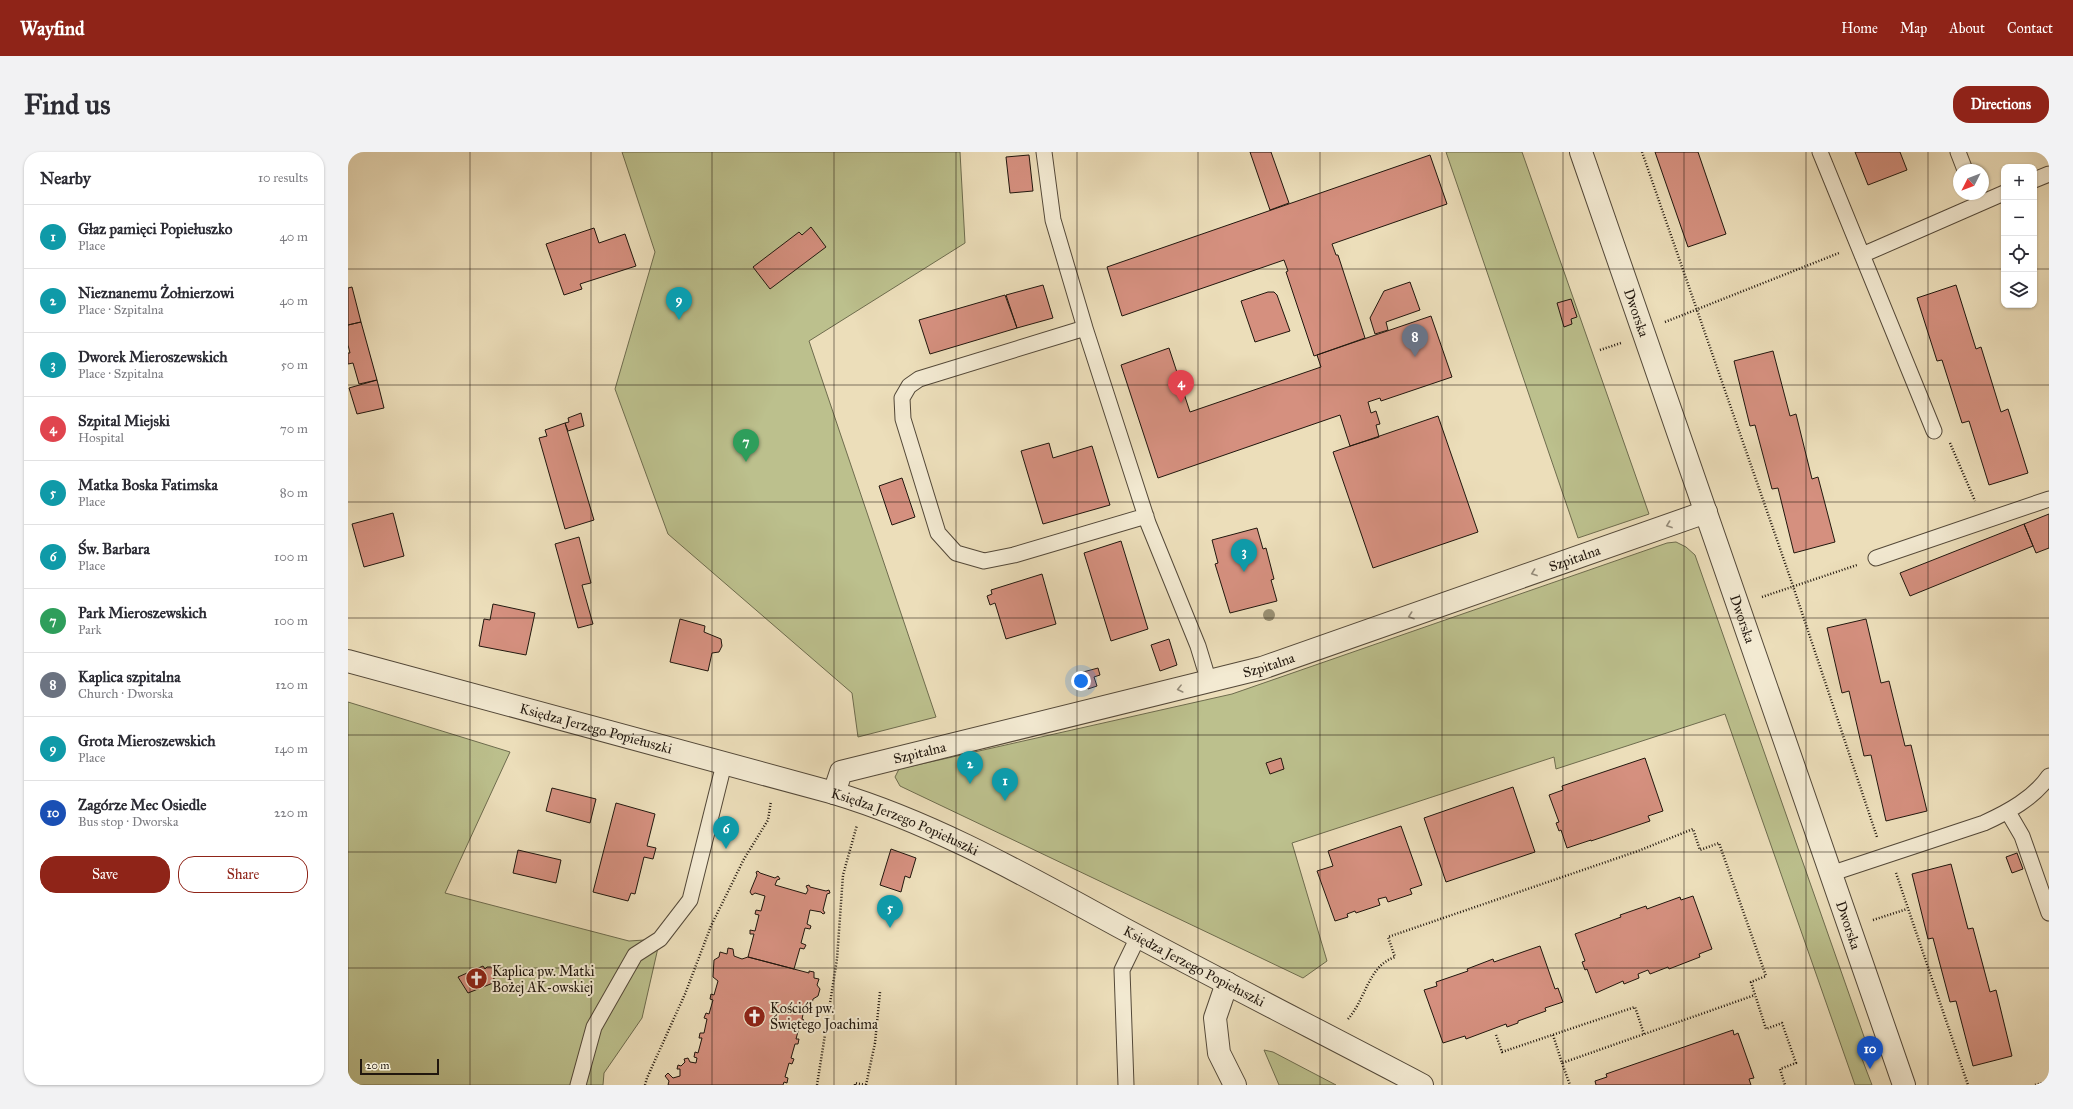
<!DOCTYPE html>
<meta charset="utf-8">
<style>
:root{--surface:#fff;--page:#f2f2f3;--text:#2b2b33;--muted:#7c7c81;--line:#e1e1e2;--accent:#8f2418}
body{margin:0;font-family:"IM FELL Great Primer",serif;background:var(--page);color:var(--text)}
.controls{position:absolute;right:12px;top:12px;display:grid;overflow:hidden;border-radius:8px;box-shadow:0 1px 3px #0004}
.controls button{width:36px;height:36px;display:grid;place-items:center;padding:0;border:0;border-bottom:1px solid var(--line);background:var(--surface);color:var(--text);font:20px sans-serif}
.compass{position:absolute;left:1605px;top:12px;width:36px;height:36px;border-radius:50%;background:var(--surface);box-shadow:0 1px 3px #0004;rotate:228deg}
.scale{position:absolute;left:12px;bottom:10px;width:79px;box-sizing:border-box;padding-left:4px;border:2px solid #21170e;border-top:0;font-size:11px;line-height:14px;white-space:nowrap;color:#21170e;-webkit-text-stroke:3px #f3ead2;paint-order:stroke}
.you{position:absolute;left:733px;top:529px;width:14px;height:14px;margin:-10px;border:3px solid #fff;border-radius:50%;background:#1a73e8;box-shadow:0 0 0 6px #1a73e833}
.badge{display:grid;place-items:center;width:26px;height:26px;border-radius:50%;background:var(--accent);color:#fff;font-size:13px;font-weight:700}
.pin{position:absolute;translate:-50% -33px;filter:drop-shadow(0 1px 2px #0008)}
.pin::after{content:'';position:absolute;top:21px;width:14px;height:12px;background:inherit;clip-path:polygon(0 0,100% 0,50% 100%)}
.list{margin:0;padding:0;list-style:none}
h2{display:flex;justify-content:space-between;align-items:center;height:52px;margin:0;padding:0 16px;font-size:17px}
h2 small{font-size:13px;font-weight:400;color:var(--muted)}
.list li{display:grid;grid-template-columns:26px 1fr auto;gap:12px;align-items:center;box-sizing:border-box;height:64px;padding:0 16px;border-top:1px solid var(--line)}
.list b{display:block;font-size:15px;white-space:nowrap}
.list p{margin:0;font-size:13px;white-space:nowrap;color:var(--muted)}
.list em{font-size:13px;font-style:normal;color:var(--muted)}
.actions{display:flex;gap:8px;padding:12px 16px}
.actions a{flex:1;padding:9px 0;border:1px solid var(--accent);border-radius:16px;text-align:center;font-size:14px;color:var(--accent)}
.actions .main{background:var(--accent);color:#fff}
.icon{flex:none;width:22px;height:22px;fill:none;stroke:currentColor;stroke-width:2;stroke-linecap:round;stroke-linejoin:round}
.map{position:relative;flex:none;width:1701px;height:933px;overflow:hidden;border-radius:16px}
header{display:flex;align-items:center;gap:24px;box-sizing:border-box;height:56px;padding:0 20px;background:var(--accent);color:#fff}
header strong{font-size:19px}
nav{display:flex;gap:22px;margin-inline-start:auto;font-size:14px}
.intro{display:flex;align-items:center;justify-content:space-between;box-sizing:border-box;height:96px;padding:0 24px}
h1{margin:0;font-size:28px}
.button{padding:10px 18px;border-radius:16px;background:var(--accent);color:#fff;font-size:14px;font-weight:700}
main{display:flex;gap:24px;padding:0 24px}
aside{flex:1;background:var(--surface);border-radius:16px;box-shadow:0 1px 3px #0004}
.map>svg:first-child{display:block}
</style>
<header>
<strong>Wayfind</strong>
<nav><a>Home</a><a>Map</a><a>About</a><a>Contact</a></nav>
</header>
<div class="intro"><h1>Find us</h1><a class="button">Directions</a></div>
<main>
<aside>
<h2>Nearby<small>10 results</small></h2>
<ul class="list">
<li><span class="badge" style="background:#0f9aa8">1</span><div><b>Głaz pamięci Popiełuszko</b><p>Place</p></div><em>40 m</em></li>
<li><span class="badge" style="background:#0f9aa8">2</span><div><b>Nieznanemu Żołnierzowi</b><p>Place · Szpitalna</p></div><em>40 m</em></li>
<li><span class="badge" style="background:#0f9aa8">3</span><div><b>Dworek Mieroszewskich</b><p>Place · Szpitalna</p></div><em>50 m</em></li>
<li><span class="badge" style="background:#e0444e">4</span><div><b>Szpital Miejski</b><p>Hospital</p></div><em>70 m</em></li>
<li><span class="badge" style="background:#0f9aa8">5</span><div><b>Matka Boska Fatimska</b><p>Place</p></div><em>80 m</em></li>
<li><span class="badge" style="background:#0f9aa8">6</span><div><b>Św. Barbara</b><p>Place</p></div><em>100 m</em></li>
<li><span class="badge" style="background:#2e9e5b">7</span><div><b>Park Mieroszewskich</b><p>Park</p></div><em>100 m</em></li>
<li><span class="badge" style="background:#6b7280">8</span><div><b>Kaplica szpitalna</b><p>Church · Dworska</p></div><em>120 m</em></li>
<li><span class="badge" style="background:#0f9aa8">9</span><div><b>Grota Mieroszewskich</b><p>Place</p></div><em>140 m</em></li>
<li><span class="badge" style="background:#1a4fb4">10</span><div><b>Zagórze Mec Osiedle</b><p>Bus stop · Dworska</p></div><em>220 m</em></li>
</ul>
<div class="actions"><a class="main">Save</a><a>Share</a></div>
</aside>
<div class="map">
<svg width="1701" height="933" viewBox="0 0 1701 933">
<rect width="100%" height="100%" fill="#ecdeba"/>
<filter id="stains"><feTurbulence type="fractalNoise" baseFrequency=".005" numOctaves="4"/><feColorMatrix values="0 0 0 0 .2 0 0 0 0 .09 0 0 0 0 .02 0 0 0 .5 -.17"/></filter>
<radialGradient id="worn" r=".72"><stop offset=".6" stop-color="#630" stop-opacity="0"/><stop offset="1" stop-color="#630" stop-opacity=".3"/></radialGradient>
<path fill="#bcc08d" stroke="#6e6c4e" d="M274,0H612L617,91L461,189L588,565L510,585L504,541L320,382L267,237L307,100Z
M1098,0H1174L1301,362L1230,386Z
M1328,390L1338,395L1347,403L1520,896L1511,899L1524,933H1507L1377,562L1208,617L1206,605L944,691L979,809L955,826L552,634L547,625L551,617L884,542L1319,391Z
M0,550L162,600L97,741L281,789L312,787L294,866L256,921L255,933H0Z
M916,898L925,900L988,933H931Z"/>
<path fill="#d5907f" stroke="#21170e" d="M902,0H923L941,51L922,58Z
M1307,0H1350L1378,82L1340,95Z
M1507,0H1552L1559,18L1520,33Z
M681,3L685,39L662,41L658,5Z
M1082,3L1099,52L984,92L988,103H990L1017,186L966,204L938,120L940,119L936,108L774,164L759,115Z
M463,75L478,95L422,137L405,115L451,80L454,83Z
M246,76L251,91L277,82L288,114L232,132L234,137L216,143L198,92Z
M1062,130L1072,158L1038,170L1040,178L1027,182L1022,166L1036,139Z
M695,133L705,166L669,176L658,143Z
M1608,133L1628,197L1633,195L1653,260L1660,257L1680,321L1641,333L1621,269L1614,271L1594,208L1589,209L1569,146Z
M4,135L13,170L0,173V136Z
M920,140H926L929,143L942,179L907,190L893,149Z
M657,143L669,176L582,202L571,168Z
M1223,147L1229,165L1223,167L1224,172L1216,175L1209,151Z
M1083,164L1104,225L1033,249L1032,246L1020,250L1023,261L1028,259L1032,272L1028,273L1031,285L1002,294L992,263L810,326L773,213L821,196L842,260L973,215L969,203Z
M13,170L29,228L11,232L5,211L0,212V201H2L0,193V173Z
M1425,199L1442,264L1448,262L1464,327L1470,325L1487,390L1446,401L1430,336L1424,337L1407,273L1402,274L1386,209Z
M29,228L36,256L9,262L1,236Z
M233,261L236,274L220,279L217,271L221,270L220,266Z
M1090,264L1130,380L1025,416L985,300Z
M217,271L246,368L217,377L191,286L199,284L197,278Z
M701,291L705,306L744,294L762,353L695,372L673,299Z
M554,326L567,365L544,373L531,334Z
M45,361L56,404L16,415L4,372Z
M1701,362V396L1688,401L1676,372Z
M1676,372L1685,394L1562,444L1552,421Z
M909,376L915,397L918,396L926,427L923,428L929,449L882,461L867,412L870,411L864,388Z
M231,385L243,431L234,433L245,472L230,476L207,392Z
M773,389L800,477L763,489L736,401Z
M694,422L708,472L658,487L647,451L642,453L639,444L644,442L643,438Z
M145,452L187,461L178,503L131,494L136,467L142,468Z
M332,467L357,474L356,480L373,487L374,494L371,500L364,501L360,519L322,510Z
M1518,467L1533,531L1541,529L1557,594L1563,593L1579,659L1538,669L1523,603L1516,604L1501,539L1494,541L1479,476Z
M821,487L829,513L812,519L803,493Z
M750,516L752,523L746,525L749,534L740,537L735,520Z
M933,606L936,617L922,622L918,611Z
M1297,606L1315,659L1300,664L1302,669L1243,689V688L1219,696L1213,678L1211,679L1208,671L1211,670L1201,643L1215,638L1214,634Z
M1165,635L1187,700L1098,730L1076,666Z
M204,636L248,647L242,671L198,659Z
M268,651L307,662L299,694L308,696L305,707L296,705L287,742L283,741L280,749L245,740Z
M1053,674L1074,733L1062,737L1064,742L1040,750L1038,745L1030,747L1032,753L1008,761L1007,759L999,762L1000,765L987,769L969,719L985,714L980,699Z
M543,697L568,706L562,726L557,724L553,740L532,733Z
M170,698L213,708L208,731L165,721Z
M1669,701L1675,717L1664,721L1658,705Z
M1603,712L1620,777L1625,776L1642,840L1648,838L1664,904L1625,914L1608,849L1602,850L1585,786L1580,787L1564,722Z
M410,719L412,721L427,726L430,724L432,727L429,728L427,733L458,742L460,738L458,734L461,733L462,735L478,739L481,738L482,741L479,742L475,758L477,761L475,762L473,760L462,758L459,772L463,774L462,777L457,776L453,791L458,793L456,797L452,796L446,817L400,805L406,782H402V778L407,779L411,763L407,762L408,758L413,759L417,744L407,741L404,743L402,740L409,723L408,720Z
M1345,744L1364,797L1351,802L1352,805L1321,817L1320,815L1302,822L1300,818L1290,822L1291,826L1276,832L1275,829L1248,841L1239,817L1237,818L1234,810L1237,809L1227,782L1273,765L1272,763L1298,754L1299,757L1332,745L1333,748Z
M1192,794L1207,837L1210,836L1215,850L1197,856L1198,859L1170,869V871L1159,875L1158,872L1118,887L1117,884L1095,891L1076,838L1089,834L1088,830L1120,819L1119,817L1145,807L1146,810Z
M380,796L385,797L386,804L394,807L400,805L461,821V819L466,820V826L471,827L469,833L472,837L470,844L465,847L464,852L457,853L454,867L456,868L455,873L452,872L448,887H451L450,892H447L443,906L446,907L444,912L441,911L437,925L440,926L439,931L436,930L435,933H320L321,929L317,924L320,921L325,926L332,924V917H329L330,913L333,914L337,910L336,907L340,906L342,910L348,911L349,906L346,905L347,900L350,901L354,886H351L352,881H356L359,867L356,866L358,861L361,862L365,848L362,847L363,842L366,843L370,829L365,825L366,808L371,805L372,800L379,802Z
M135,814L137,817L139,815H145L149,819V824L144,828L145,831L120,841L110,825Z
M1385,878L1386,883L1390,881L1406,926L1401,927L1403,933H1248L1247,929L1259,925L1258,922Z"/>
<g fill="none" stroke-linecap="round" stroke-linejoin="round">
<defs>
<path id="service" d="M696,0L705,68L737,176L800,371L850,494L861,530
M1472,0L1586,279
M1610,0L1617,18
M1686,28L1701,22
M1514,103L1656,41
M737,176L571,227L561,234L554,246L555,267L590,381L608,401L636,409L666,403L798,364
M1528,406L1701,347
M1660,660L1674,684L1701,761
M1482,722L1636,671C1660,660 1686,646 1701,624
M230,933L246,875L287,803L312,787L342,748L376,612
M778,933L774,818L790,785"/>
<g id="minor">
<path id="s1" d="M0,509L486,641C589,672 682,726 776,777C875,830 975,881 1074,933"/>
<path id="s2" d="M486,641L493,620L914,516L1358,360"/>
<path d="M879,831L867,866L871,901L887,933"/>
</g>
<g id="tertiary">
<path id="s3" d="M1233,0L1556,933"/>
</g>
</defs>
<use href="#service" stroke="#544939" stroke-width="17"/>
<use href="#minor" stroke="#544939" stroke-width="24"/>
<use href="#tertiary" stroke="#544939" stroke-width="24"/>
<path stroke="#21170e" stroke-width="2.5" stroke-dasharray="1 2" stroke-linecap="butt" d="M1294,0L1445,434L1529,685
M1317,170L1491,101
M1252,198L1273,191
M1602,291L1627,349
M1414,445L1509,413
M1548,721L1620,933
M1525,768L1559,757
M1000,867C1018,847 1020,814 1047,805L1040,785L1290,699L1345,677L1352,698L1371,691L1418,824L1403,830L1418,877L1434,871L1448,911L1432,917L1437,933
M1148,883L1154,900L1287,855L1296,882
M1205,883L1214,911L1407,843
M1214,911L1222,933
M297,933L299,926L337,842L363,774L396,707L420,668L423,649
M469,933L489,807L495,723L509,673
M507,933V931L518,933
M518,933L527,891L532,840
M1687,933L1701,929"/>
<use href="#service" stroke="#f3ead2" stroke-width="15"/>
<use href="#minor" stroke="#f3ead2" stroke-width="22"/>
<use href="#tertiary" stroke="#f3ead2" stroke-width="22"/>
</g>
<circle fill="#9a9174" cx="921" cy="463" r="6"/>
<defs><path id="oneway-chevron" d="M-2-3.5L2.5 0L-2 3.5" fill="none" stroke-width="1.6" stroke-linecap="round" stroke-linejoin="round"/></defs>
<g stroke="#948b7a">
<use href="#oneway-chevron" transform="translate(1321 373) rotate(160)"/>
<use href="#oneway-chevron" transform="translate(1186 421) rotate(160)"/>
<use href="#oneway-chevron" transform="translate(1063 464) rotate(161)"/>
<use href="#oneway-chevron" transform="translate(832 537) rotate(166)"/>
</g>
<path fill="none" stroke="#21170e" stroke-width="1" stroke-opacity="0.55" d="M122,0V933M243,0V933M364,0V933M486,0V933M608,0V933M729,0V933M850,0V933M972,0V933M1094,0V933M1215,0V933M1336,0V933M1458,0V933M1580,0V933M0,117H1656M1686,117H1701M0,233H1701M0,350H1701M0,466H1701M0,583H1701M0,700H1701M0,816H1701"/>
<defs>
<symbol id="church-disc" viewBox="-11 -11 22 22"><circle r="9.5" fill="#8f2418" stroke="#f3ead2"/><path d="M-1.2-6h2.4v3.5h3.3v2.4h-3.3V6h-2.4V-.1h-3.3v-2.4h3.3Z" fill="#fff"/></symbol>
</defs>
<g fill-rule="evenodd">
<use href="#church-disc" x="116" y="814" width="25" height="25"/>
<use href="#church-disc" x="394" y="852" width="25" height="25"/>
</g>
<g text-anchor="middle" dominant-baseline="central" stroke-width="4" stroke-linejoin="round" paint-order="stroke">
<g font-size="14" fill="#21170e" stroke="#f3ead2">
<text stroke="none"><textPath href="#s3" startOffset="170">Dworska</textPath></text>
<text stroke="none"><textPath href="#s2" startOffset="787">Szpitalna</textPath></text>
<text stroke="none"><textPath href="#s3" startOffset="494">Dworska</textPath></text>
<text stroke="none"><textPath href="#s2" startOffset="463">Szpitalna</textPath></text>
<text stroke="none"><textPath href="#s1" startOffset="257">Księdza Jerzego Popiełuszki</textPath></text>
<text stroke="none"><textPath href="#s2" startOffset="103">Szpitalna</textPath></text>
<text stroke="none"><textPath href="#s1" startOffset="580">Księdza Jerzego Popiełuszki</textPath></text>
<text stroke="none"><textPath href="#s3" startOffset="818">Dworska</textPath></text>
<text stroke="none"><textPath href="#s1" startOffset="904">Księdza Jerzego Popiełuszki</textPath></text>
</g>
<g font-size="14" fill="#21170e" stroke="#f3ead2" text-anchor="start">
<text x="144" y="819">Kaplica pw. Matki<tspan x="144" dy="16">Bożej AK-owskiej</tspan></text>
<text x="422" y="856">Kościół pw.<tspan x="422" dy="16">Świętego Joachima</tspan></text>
</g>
</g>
<rect width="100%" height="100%" filter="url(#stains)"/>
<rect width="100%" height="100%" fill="url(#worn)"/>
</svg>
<div class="controls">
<button>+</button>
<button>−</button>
<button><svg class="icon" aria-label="locate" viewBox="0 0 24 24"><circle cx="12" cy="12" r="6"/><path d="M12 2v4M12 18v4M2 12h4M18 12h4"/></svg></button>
<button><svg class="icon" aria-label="layers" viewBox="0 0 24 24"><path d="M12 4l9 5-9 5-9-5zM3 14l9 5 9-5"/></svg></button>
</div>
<svg class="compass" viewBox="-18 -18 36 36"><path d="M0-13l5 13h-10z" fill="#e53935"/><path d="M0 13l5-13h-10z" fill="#7c7c81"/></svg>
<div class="scale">20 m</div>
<div class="you"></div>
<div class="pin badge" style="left:657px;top:649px;background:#0f9aa8">1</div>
<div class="pin badge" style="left:622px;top:632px;background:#0f9aa8">2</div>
<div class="pin badge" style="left:896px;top:420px;background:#0f9aa8">3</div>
<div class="pin badge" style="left:833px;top:251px;background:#e0444e">4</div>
<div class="pin badge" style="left:542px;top:776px;background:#0f9aa8">5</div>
<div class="pin badge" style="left:378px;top:697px;background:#0f9aa8">6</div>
<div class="pin badge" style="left:398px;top:310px;background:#2e9e5b">7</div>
<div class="pin badge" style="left:1067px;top:205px;background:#6b7280">8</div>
<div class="pin badge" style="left:331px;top:168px;background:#0f9aa8">9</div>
<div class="pin badge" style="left:1522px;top:917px;background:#1a4fb4">10</div>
</div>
</main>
